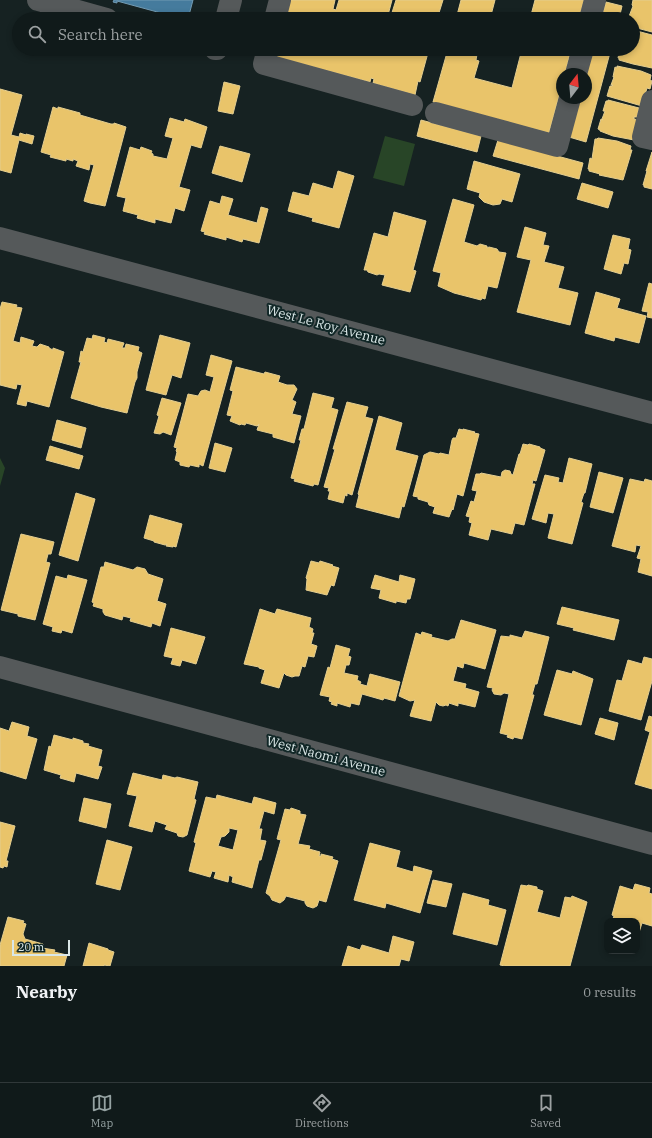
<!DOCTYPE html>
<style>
:root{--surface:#101a1a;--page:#192323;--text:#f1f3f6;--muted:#9ca1a2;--line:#303839;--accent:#95a2a2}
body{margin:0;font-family:"IBM Plex Serif",serif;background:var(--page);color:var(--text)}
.controls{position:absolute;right:12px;bottom:12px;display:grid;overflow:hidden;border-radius:8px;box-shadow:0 2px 6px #0003}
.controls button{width:36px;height:36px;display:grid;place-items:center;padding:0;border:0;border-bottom:1px solid var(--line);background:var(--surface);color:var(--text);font:20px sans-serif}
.compass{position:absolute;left:556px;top:68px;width:36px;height:36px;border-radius:50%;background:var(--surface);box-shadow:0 2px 6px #0003;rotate:16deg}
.scale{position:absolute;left:12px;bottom:10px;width:58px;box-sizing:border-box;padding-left:4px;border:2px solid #dae7e7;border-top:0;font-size:11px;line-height:14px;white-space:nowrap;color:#dae7e7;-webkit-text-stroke:3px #112727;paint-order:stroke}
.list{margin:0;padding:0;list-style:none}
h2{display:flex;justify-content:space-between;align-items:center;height:52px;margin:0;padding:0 16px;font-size:17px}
h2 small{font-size:13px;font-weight:400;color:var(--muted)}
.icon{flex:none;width:22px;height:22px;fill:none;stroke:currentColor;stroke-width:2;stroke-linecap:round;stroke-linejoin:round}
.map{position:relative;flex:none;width:652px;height:966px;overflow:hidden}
.search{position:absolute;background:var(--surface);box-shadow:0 2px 6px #0003;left:12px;right:12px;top:12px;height:44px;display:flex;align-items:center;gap:10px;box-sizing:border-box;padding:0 14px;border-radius:22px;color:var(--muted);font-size:15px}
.sheet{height:116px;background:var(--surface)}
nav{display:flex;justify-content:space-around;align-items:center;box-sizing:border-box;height:56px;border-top:1px solid var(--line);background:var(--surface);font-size:11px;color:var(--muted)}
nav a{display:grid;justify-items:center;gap:2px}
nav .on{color:var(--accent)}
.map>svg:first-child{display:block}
</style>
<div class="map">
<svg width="652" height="966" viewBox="0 0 652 966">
<rect width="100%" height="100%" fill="#162222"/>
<path fill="#284527" d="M385,136L415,144L404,186L373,178Z
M0,458L5,468L0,486Z"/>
<path fill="#e9c46a" stroke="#e4ce90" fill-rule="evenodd" d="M286,0H335L333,9L336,10L339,0H392L387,19H281Z
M396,0H443L438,16L436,15L435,19H390Z
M461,0H495L490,19H456Z
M535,0H584L579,19H530Z
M633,0H652V32L633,27V19H628L633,6L632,5Z
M606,2L622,6L619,19H601Z
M633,30L652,35V68L633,64L619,60V58H618L620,49H633Z
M273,49H429L420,82L418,81L415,95L373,83L374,79L371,78L370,82L271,56Z
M448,49H478L476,60L479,61L474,78L512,88L522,49H571L565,74H562V85L549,133L433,102Z
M593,49H611L586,142L569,137L580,98H586V75Z
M617,66L641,71L651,75L650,80L652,81L650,89L647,88L642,106L607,96L610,86H612L613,85H611L614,77H613L615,67L617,68Z
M224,82L240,86L233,114L218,111Z
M0,89L22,95L11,135L19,137L20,133L26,135V134L34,136L32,144L19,140L11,173L0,170Z
M608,100L639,108L637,117H634V119L639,120L634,140L613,136L600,131V130L598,129L601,119L603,120L602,119L605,111H603L606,101H608Z
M53,107L58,109V107L80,113V115L111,124H114V123L126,127L105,206L90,203L84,201L94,165L90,164L89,170L76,166L78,161L73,159V161L66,159V161L50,157L51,155L41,152Z
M170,118L184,122L185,119L207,127L201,148L191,145L179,187L190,190L184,211L175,208L171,223L155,219V223L137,218L138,215L123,211L126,198L117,196L130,147L140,150L141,147L152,151L151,153L153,154V156L167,159L173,138L165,136Z
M421,120L481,136L477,152L417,136Z
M598,138L617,141L631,146L630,150H632L623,180L599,175L600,174L589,171V169H588L590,158L592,159L595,139H597Z
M498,140L583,163L579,179L493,156Z
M220,146L250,154L242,182L212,173Z
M652,152V189L644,187V185H643L647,171H646Z
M474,161L520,174L512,202L502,199L500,204L493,205L484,202L479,197L480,193L467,189Z
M338,171L354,176L339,228L312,221L313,218L288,211L293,192L309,196L313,183L333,189Z
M582,183L613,192L608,208L577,199Z
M222,196L233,199L228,215L257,223L261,207L268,209L259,243L243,239L242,242L226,237V240L204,234L205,232L201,231L210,201L220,204Z
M453,199L474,205L464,242L477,246L480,244L487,246V248L489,247L497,249L499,252L506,253L497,288L488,286L485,299L482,298L481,300L454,293L438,286L441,273L433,271Z
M394,212L426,221L413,270L416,271L410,292L382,285L385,275L379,274L377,275L368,272L367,270H364L374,233L388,237Z
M525,227L546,233L543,245L549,246L544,262L564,267L558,288L578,293L570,325L517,312L531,260L517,257Z
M613,235L630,239L628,249L631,250L628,264L624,263L621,274L604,269Z
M649,283L652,284V318L647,317L648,312L642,311Z
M596,292L620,299L617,308L646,316L639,343L615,337L614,341L585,333Z
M2,302L17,305L16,307L22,308L13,341L20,343L21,337L34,341L32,346L37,347L40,344L49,347V348L53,350V348L64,352L49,407L27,401L26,406L17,404L22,385L17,384L16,389L0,385V309Z
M93,335L105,338L104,342L107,343L108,339L124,343L122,348H125L126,344L139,347L138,351L142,353L137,372V378L135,382L127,413L101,407L71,398L81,362H79L81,351L83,352L87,338L92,339Z
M160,335L190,343L181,378L172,375L166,395L146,390Z
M211,355L232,361L203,466L199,464V467L190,465L189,467L180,465V462L175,460L177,452L176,451L177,448L174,447L188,394L198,396L201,391L205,390L210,392L214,377L206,375Z
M236,367L264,374L265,372L280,376L278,382L287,385H294L297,389L292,400L296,402L292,414L301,416L294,443L273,437V434L257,430L259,424L257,426L246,423L245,425L241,424L240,425L230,421L232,416L227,415L233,391L230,390Z
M313,393L334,398L331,408L338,410L318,485L314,484L313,486L294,481L295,479L291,478L301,440H299L302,429H304Z
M162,398L181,403L171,435L163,432L160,434L154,433L159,416L157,415Z
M347,402L368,407L365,417L373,419L352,495L347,493V496L345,495L343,503L328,499L330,491H328L329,488L324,487L335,449H333Z
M379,416L402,423L395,450L418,456L404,507L402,506L399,518L356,507L359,495L358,494Z
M57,420L86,428L81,448L52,440Z
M459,429L463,430V429L475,432L474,433L479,434L463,496L457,494L453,510L452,509L449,517L433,513L435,507L429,505L428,502L418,499V497L413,496L424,455L430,452L439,454L440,453L449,455L452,440L453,438H456Z
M215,443L232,448L225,472L209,468Z
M523,444L528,445L529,444L540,447V448L545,450L536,481L533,480L532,484H535L524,525L515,523L512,534L491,529L488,540L469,535L472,523L469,522L470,517L466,516L471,501L474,502L477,491L472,490L476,474H480L481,473L501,477L502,472L505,470L510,471L511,474L513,475L519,454H520Z
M50,446L83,456L79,469L46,460Z
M569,458L592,464L585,493H584L581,502L583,503L572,544L548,538L554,514L548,513L546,523L532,519L545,475L559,478L558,482L563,483Z
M599,472L623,478L613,513L590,507Z
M630,479L644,482L645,479L652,481V576L638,572L641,559L637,558L641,546L636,545L635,552L612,546Z
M76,493L95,499L78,561L59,555Z
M150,515L182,524L176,547L173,546V547L166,546L167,544L165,545L154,542V541L144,538Z
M21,534L54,542L51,554H48L46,562L50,563L35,620L18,616V614L1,610Z
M311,561L319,563L320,561L333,565L332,566L339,568L334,586L331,585L327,595L306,590L307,579L306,578Z
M105,562L133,570L137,567L145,569L148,574L163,579L157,601L166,604L160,626L152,623L151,627L130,621L131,618L123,616L122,620L105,615L103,612V609L93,606L94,603L92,602L101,567H104Z
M68,575L87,580L72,633L62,630L61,633L52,631L53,627L43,624L56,576L67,579Z
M375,575L399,582L400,575L415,579L410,599H407L406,603L396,601V603L379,598L381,590L371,588Z
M562,607L619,620L614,640L573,630L574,628L557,624Z
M260,609L275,614L277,609L311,618L309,627L313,629L312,633H314L311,644L317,646L314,657L308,656L305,667L302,666L299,676H295L292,677L286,675L284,673L279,688L261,683L265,670L259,668V667L244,664Z
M461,620L496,630L485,669L464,663L463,668L457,666L453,681L466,684L465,688L479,692L475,707L458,703V706L449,703L448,706L446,705L443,706L439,705L436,702L431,721L410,716L415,700L410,701L399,696L416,633L421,635L422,632L432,635L431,637L448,641L452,639H455Z
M171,628L205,637L196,664L182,660L180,666L171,664L173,658L164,656Z
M525,631L549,637L537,684H535L532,695H534L522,739L514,737L513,739L507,737L508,735L500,733L509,694L504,693L501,695L494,694L492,690L493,688L487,687L501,636L510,637V635L522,638Z
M336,645L350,649L348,656L351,657L349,665H346L344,673L358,676L357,680L361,682L360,684L367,686L370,674L400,682L395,701L384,698L383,700L362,694L359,705L351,703L350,707L337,703V706L331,704L332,702L329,701L330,697L320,695L328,667L330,668Z
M644,657L652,659V681L641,720L609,711L617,680L622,681L628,660L642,664Z
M557,670L572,674L573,671L593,679L581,725L544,715Z
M649,716L652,717V789L635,784L650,732L645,730Z
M600,718L618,723L614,740L595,734Z
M12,722L29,727L27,736L37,739L26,779L0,771V728L9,731Z
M54,735L73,740V738L83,741V743L89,744L88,746L102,750L98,766L102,767L98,779L76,773L74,782L60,778L61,775L44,770L49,746L51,747Z
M133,773L162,780L163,775L175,778L177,777L198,782L194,799L196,800L187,835L183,837L178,836L177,833L165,829L167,825L155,821L152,832L129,826L137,796L127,794Z
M217,795L252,804L254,797L276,803L274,814L264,811L259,829H262L260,840L266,841L261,860H259L252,888L232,882L233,877L229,875L228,882L214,878L216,872L212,871L210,877L189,871L196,843L194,842L206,797L216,799ZM229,828L238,830L233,850L218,846L221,837L225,836L229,832Z
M84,798L111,804L106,828L79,821Z
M291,808L300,811V814L306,815L298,844L310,846L309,849L320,852L319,856H321V854L333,857L332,859L338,861L326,902L319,900L317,906L313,908L307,906L305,903V901L286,896L284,900L280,903L272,900L270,896L266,893L281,840L277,839L285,809L290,810Z
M0,822L15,826L6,861H8L7,867L4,866L3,868L0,867Z
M107,840L132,847L120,890L96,884Z
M370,843L400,851L396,867L413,872L414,866L432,871L420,913L386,903L385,908L354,900Z
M433,880L452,884L446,907L427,903Z
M635,884L650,888L649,893L652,894V926L642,923L637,939V921H612L614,916L612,915L620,886L633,890Z
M521,885L527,886L528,885L537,887V889L543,891L537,912L560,918L565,897L571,898L572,896L587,902L570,966H505L500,965Z
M463,893L489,900L488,905L506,910L497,945L453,934Z
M8,917L24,921L23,923L26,924L23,934L25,939L43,944L42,948L55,950L54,952L67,955L64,966H0V945Z
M393,936L414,942L409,961L401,959L399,966H342L348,946L360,950L362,945L389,953Z
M89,943L108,949V950L114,952L110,966L104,965V966H83Z"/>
<path fill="#457b9d" stroke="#729bb3" d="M114,0H193L188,19H164L159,18L161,13L117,1V3L113,2Z"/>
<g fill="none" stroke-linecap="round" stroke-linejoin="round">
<path stroke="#55595a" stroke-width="22" d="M38,0L107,19
M226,19L231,0
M275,19L280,0
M590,19L595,0
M215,49H217
M268,49L264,64L412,105
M576,74L583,49
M652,101L643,137L652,139
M436,113L557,146L570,98
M0,238L652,413
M0,667L652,844"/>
</g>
<g text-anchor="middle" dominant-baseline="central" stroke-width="4" stroke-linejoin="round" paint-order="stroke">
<g font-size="13" fill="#dae7e7" stroke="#112727">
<text transform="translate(326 325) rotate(15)">West Le Roy Avenue</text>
<text transform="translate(326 756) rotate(15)">West Naomi Avenue</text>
</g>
</g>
</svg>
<div class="controls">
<button><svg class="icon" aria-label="layers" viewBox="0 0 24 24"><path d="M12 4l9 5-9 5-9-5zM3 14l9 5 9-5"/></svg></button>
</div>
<svg class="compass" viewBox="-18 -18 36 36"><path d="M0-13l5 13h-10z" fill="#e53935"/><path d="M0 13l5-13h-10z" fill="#9ca1a2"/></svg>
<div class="scale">20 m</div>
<div class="search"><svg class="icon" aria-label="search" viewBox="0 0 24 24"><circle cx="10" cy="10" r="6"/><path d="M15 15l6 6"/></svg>Search here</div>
</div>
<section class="sheet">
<h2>Nearby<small>0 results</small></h2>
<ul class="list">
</ul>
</section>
<nav>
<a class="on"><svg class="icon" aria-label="map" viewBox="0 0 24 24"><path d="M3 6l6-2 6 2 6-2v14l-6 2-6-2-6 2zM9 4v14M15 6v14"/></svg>Map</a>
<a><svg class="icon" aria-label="directions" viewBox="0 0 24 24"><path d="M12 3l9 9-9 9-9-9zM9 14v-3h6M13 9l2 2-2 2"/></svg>Directions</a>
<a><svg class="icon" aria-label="saved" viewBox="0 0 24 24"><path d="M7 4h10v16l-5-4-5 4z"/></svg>Saved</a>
</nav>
